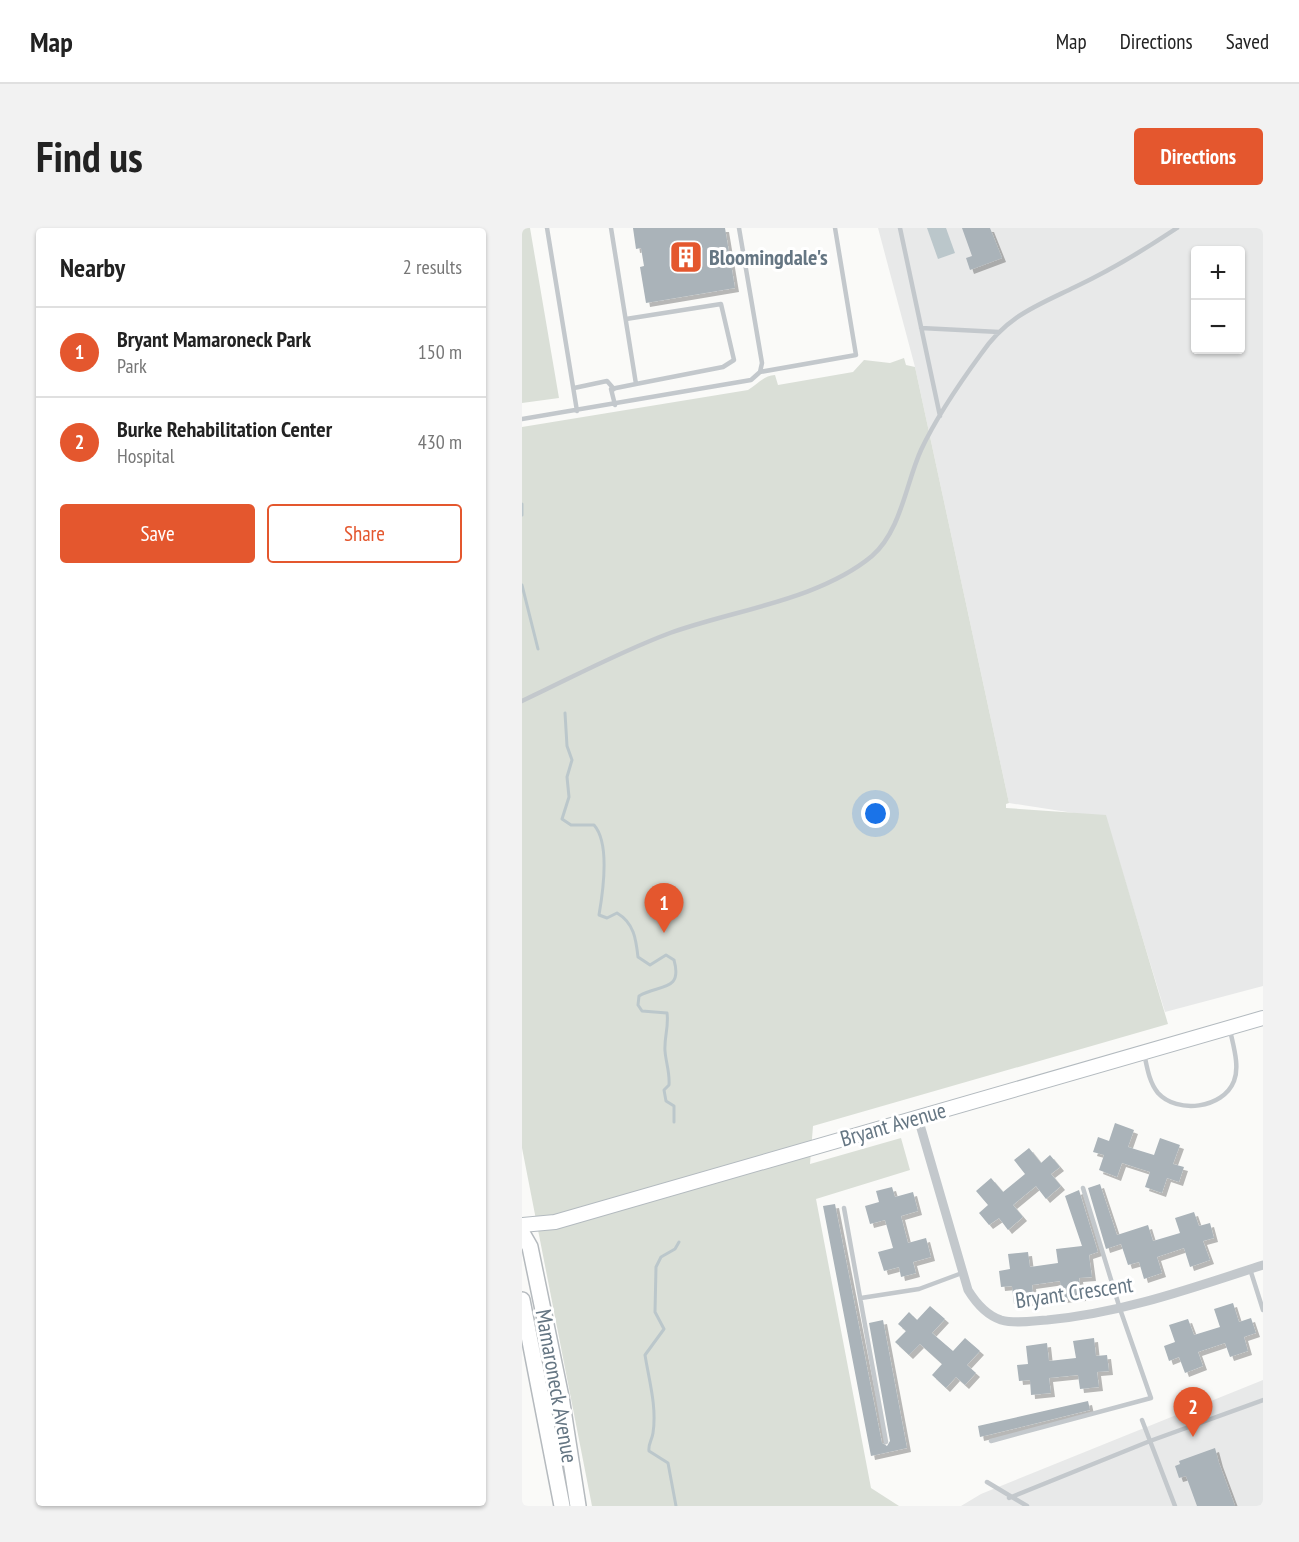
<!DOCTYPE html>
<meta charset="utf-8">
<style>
:root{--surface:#fff;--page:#f2f2f2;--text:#222;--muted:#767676;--line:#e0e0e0;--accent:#e4572e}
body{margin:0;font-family:"PT Sans Narrow",sans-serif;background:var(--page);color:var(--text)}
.controls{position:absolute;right:18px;top:18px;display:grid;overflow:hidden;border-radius:6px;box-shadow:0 2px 4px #0004}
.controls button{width:54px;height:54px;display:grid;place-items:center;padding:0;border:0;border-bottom:2px solid var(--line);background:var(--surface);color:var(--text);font:30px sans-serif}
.you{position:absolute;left:354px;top:586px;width:21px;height:21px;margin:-15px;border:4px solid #fff;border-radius:50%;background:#1a73e8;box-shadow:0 0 0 9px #1a73e833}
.badge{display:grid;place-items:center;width:39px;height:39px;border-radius:50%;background:var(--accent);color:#fff;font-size:20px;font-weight:700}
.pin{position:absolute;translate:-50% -50px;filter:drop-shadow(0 2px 3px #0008)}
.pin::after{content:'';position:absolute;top:32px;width:21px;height:18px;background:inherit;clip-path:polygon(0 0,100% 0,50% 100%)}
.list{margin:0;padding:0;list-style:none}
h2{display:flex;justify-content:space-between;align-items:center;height:78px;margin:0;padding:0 24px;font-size:26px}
h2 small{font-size:20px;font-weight:400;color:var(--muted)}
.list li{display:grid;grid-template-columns:39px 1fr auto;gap:18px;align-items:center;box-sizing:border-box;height:90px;padding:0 24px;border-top:2px solid var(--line)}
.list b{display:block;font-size:22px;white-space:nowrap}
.list p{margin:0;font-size:20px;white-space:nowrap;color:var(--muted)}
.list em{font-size:20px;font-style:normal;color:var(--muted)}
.actions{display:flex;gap:12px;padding:18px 24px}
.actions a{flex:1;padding:14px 0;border:2px solid var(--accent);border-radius:6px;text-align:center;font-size:21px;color:var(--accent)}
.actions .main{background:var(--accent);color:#fff}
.map{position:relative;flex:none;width:741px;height:1278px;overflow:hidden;border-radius:6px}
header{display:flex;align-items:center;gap:36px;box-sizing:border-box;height:84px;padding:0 30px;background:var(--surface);border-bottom:2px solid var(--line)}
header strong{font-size:28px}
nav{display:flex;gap:33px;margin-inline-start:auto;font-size:21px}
.intro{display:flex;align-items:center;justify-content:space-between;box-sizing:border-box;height:144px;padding:0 36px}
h1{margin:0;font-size:42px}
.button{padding:15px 27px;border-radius:6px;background:var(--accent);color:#fff;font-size:21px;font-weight:700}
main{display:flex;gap:36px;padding:0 36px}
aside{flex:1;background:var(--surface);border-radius:6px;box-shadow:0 2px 4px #0004}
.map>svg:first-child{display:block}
</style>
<header>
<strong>Map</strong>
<nav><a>Map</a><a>Directions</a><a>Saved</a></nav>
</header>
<div class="intro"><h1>Find us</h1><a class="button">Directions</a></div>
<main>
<aside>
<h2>Nearby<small>2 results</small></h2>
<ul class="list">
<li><span class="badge">1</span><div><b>Bryant Mamaroneck Park</b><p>Park</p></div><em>150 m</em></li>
<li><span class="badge">2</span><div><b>Burke Rehabilitation Center</b><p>Hospital</p></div><em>430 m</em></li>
</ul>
<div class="actions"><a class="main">Save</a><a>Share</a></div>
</aside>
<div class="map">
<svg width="741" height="1278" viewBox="0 0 741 1278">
<defs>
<filter id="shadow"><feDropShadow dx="4" dy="4" stdDeviation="0" flood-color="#0004"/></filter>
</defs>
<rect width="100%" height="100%" fill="#fafaf8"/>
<path fill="#e8e9e9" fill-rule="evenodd" d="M356,0H741V758L643,784L584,590L487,575L393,139ZM674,22H718V122H674Z
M741,1152V1278H439L459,1266Z"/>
<path fill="#dadfd7" d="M0,0H8L37,170L0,175Z
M382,130L384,137L393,139L487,575L484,576V580L584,587L646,796L291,898L288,936L379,910L388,942L294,971L349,1260L377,1278H70L0,920V199L226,162C236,156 241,148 253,147L256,157L331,144L342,132L368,135Z"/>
<path fill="#bbc7cb" d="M405,0H424L433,25L416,31Z"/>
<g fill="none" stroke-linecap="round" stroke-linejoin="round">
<path stroke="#bbc7cb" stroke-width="3" d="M0,276V287
M0,357L16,421
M43,485L45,518L50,532L45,549L47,569L40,591L49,597H72C88,615 81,664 77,687L85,690L95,685C112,695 114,711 116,729L128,737L144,727L152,732C161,764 137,756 117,768L116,777L120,783L145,785C147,799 142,809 143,823C144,835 148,845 147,857L142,862L144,873L152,878V894
M154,1278L146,1235L127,1223C126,1216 130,1212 131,1205C135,1179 127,1152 123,1127L142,1101L133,1084L134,1039L139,1029L153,1021L157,1014"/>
</g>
<path fill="#aab3b9" filter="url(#shadow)" d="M111,0H203L213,60L124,75L118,39L122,38L119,20L114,21Z
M440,0H468L480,30L448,42L444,30L450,28Z
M593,895L612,902L606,919L632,927L638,910L658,917L651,936L662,939L657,954L645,950L640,965L623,959L628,944L600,935L595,949L577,942L582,927L571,924L576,909L587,913Z
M507,920L519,935L528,927L538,939L529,946L539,958L524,971L514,958L491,977L501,989L486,1002L477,990L467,997L457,985L466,977L454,963L469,950L481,964L503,946L492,932Z
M578,956L595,1007L626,997L631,1013L658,1005L653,990L672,984L677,998L688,995L692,1010L681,1013L688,1032L668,1039L662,1020L635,1029L640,1045L622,1051L617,1034L606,1037L599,1016L584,1021L566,960Z
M370,959L373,969L391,964L396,983L379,988L386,1015L404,1010L409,1029L391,1034L394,1045L379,1049L377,1039L362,1043L356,1024L371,1020L363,992L348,996L343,978L357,974L354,963Z
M557,962L576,1024L567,1027L570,1049L557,1050L560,1069L540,1071L538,1053L510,1057L512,1073L492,1076L490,1058L479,1059L477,1043L488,1041L486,1026L506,1024L508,1039L536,1035L534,1021L560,1018L543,968Z
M313,976L360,1215L365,1218L368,1213L347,1095L361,1092L385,1220L349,1228L301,978Z
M711,1075L717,1094L729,1090L734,1105L722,1109L726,1123L708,1129L703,1115L676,1124L681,1138L663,1145L657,1129L647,1133L642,1118L653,1114L647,1097L666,1091L672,1107L698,1099L692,1081Z
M408,1078L423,1091L410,1105L431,1123L443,1110L458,1123L445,1137L454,1145L443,1157L434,1149L424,1160L410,1147L420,1136L398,1116L387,1127L373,1114L384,1103L376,1096L387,1084L395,1092Z
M572,1110L574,1128L585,1127L587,1143L575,1144L577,1159L558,1161L556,1147L527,1150L529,1165L509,1167L508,1152L497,1153L495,1137L506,1136L504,1118L525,1115L527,1133L554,1130L551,1113Z
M566,1173L568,1182L458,1209L456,1198Z
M693,1220L697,1235L713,1278H675L664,1248L657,1250L653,1238L658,1236L657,1233Z"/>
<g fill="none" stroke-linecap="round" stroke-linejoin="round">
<defs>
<path id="secondary" d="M0,997L33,994L741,790"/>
<path id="primary" d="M0,1005L8,1019L39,1169L56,1278
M0,1072L40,1278"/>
</defs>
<use href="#secondary" stroke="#b3babf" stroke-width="16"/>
<use href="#primary" stroke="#b5babe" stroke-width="18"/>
<path stroke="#c3c8cc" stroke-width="4.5" d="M25,0L55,183
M89,0L114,156L89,161L93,177
M378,0L418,188
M104,91L199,76L212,132L201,139L114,156
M399,100L477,104
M238,144L334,127L313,0
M52,160L85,153L92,161
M0,191L229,152L238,144L240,135L217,0
M0,473C49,450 97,424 148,405C212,382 297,372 350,328C379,303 384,255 399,222C415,188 437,156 459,126C485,88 514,78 553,59C589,42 622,22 655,0
M622,825C625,839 627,854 636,865C655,886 701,881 712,853C718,838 711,817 708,802
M322,980L364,1214
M728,1041L741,1082
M339,1070L397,1061L440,1045
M620,1192L653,1278
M469,1213L629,1170L598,1081L561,960
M465,1254L505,1278
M487,1270L628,1213L741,1172"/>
<path stroke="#c3c8cc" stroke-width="9" d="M396,890L446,1062C454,1075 464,1087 479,1092C493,1096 510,1093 525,1092C600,1085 670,1060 741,1037"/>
<use href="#secondary" stroke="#fff" stroke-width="14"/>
<use href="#primary" stroke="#fff" stroke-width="15"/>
</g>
<defs>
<symbol id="building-square" viewBox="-11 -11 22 22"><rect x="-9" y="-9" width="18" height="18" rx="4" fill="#e4572e" stroke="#fff"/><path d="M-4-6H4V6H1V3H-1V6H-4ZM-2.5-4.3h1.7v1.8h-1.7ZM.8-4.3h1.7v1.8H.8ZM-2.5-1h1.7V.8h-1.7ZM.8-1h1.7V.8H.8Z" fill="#fff"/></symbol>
</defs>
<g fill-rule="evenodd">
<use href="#building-square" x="145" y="10" width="38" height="38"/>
</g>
<g text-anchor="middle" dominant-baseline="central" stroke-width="6" stroke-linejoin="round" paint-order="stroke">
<g font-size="22" font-weight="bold" fill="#657683" stroke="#fff" text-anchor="start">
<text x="187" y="29">Bloomingdale's</text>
</g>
<g font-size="22" fill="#657683" stroke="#fff">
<text transform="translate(371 896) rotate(-16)">Bryant Avenue</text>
<text transform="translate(552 1064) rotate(-8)">Bryant Crescent</text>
<text transform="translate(35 1158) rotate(80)">Mamaroneck Avenue</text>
</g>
</g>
</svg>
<div class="controls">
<button>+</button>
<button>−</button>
</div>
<div class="you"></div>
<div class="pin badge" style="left:142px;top:705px">1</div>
<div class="pin badge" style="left:671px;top:1209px">2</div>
</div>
</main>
